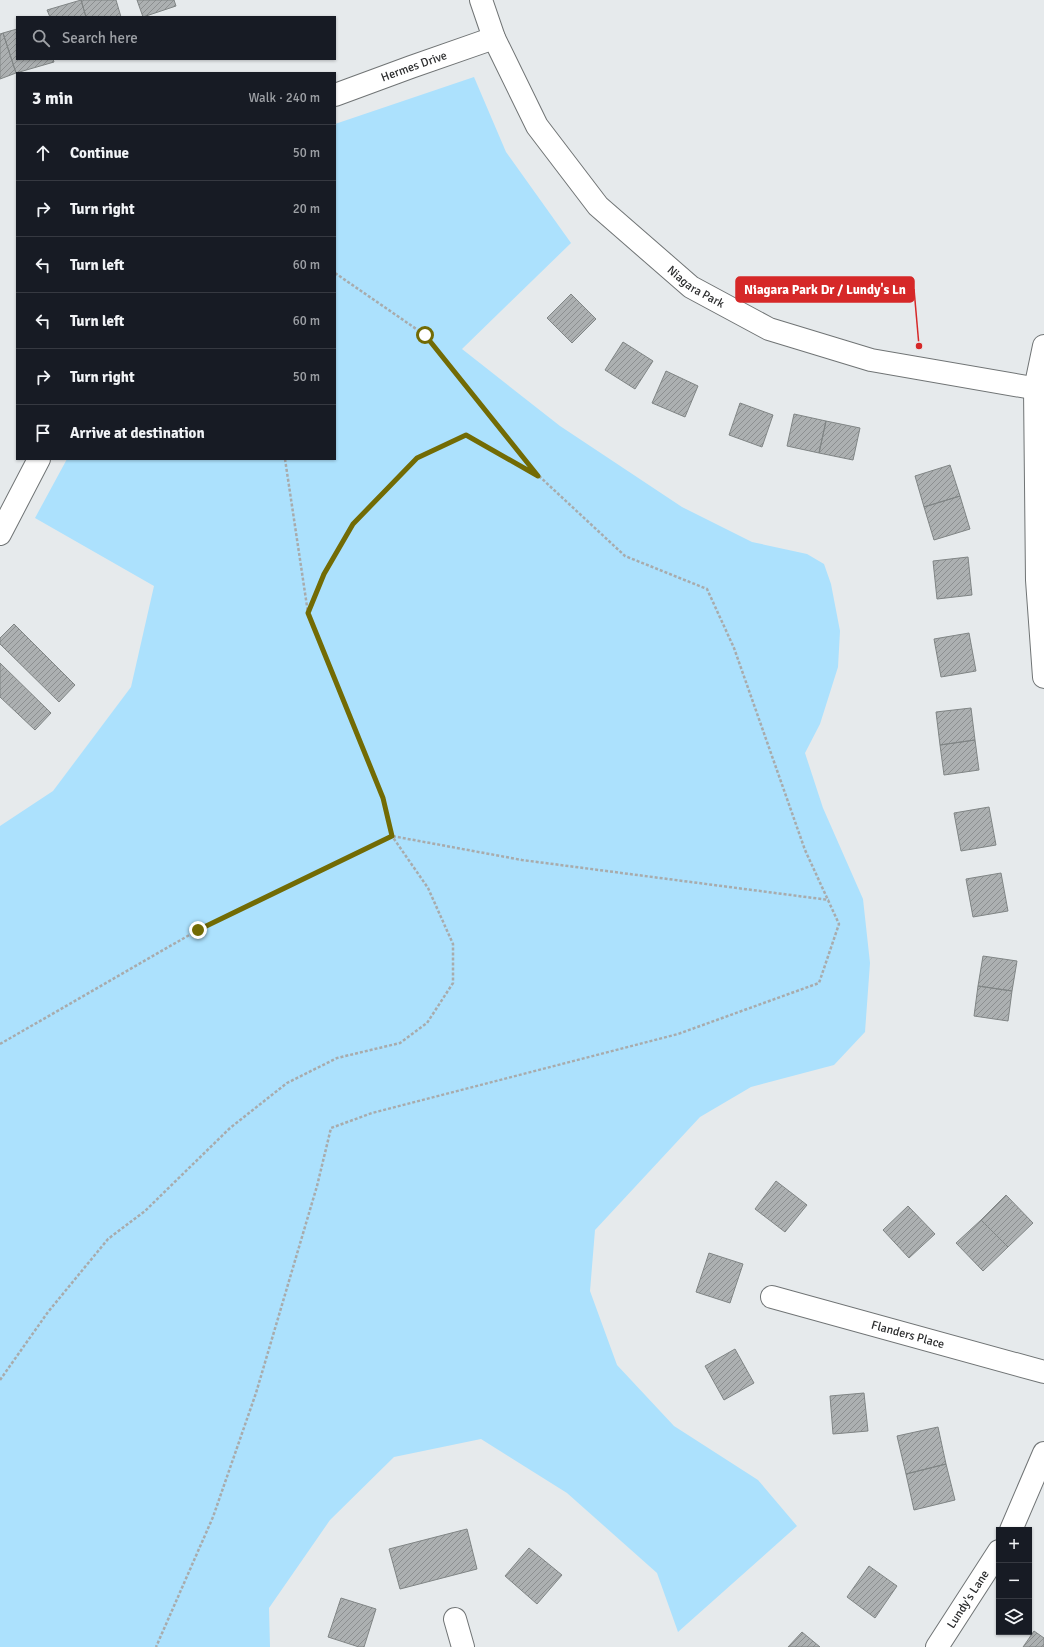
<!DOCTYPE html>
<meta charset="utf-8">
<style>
:root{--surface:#171b24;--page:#20242c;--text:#f1f3f6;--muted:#9ea1a6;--line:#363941}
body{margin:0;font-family:Signika,sans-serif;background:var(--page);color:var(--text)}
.controls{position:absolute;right:12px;bottom:12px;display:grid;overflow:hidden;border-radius:0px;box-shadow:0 1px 3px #0004}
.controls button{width:36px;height:36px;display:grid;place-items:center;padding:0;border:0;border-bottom:1px solid var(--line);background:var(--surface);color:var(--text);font:20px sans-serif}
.stop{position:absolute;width:12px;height:12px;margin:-9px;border:3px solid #726b04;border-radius:50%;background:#fff}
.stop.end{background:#726b04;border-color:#fff;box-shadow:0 1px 4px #0008}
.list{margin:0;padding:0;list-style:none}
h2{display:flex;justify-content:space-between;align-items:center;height:52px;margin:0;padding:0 16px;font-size:17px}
h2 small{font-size:13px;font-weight:400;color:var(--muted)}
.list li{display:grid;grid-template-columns:26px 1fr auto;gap:12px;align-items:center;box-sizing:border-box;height:56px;padding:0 16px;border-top:1px solid var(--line)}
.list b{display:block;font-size:15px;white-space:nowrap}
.list em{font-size:13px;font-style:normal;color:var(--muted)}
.icon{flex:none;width:22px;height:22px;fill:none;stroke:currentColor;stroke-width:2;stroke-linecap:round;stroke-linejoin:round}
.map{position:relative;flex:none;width:1044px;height:1647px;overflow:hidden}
.search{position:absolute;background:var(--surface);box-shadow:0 1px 3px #0004;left:16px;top:16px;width:320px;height:44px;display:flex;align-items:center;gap:10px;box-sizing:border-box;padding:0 14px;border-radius:0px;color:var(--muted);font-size:15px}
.panel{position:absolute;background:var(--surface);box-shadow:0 1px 3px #0004;left:16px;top:72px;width:320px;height:388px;border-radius:0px}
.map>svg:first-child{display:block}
</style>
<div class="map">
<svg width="1044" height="1647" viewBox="0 0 1044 1647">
<defs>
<pattern id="building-hatch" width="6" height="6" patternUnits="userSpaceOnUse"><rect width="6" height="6" fill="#acb0b1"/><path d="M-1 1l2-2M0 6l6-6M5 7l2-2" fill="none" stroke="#8c8f90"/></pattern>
</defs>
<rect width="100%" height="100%" fill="#e6eaec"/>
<path fill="#ace1fd" d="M474,77L506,152L571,243L462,349L560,426L682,507L752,542L807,554L824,564L831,584L840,631L838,667L820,724L805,753L823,808L863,899L870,963L865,1032L834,1065L751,1087L700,1117L595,1230L590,1291L617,1365L674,1426L758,1480L797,1526L678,1632L657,1573L567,1493L481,1439L394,1457L330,1520L269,1608L270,1647H0V826L53,791L131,687L154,586L35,518L67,459H335V124Z"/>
<path fill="url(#building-hatch)" stroke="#808585" d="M81,0H116L121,17H86Z
M81,0L86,17H50L47,10Z
M137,0H174L176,6L143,17Z
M17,29V59H53L54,62L16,73L3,33Z
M3,33L16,73L0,79V34Z
M571,294L596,319L572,343L547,318Z
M623,342L653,361L635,389L605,370Z
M666,371L698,386L685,417L652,403Z
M740,403L773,415L762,447L729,435Z
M794,414L826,421L819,453L787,446Z
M826,421L860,428L853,460L819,453Z
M950,465L960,496L924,507L915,476Z
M960,496L970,529L934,540L924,507Z
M968,557L972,595L937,599L933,561Z
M14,624L75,685L59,702L0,644V638Z
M969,633L976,671L941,677L934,639Z
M0,663L51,713L35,730L0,697Z
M971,708L975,740L940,745L936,712Z
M975,740L979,770L944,775L940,745Z
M989,807L996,845L961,851L954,813Z
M1001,873L1008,911L973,917L966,879Z
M983,956L1017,961L1012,991L978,986Z
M978,986L1012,991L1008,1021L974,1016Z
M776,1181L807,1205L785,1232L755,1209Z
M1006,1195L1033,1223L1008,1247L981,1220Z
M908,1206L935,1234L909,1258L883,1230Z
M981,1220L1008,1247L983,1271L956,1243Z
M709,1253L743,1264L730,1303L696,1292Z
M735,1349L754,1383L724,1400L705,1366Z
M864,1393L868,1431L833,1434L830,1396Z
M938,1427L946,1464L906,1474L897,1436Z
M946,1464L955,1500L914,1510L906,1474Z
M467,1529L477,1569L400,1589L389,1549Z
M529,1548L562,1575L537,1604L505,1576Z
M869,1566L897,1586L875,1618L847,1597Z
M341,1598L376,1609L364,1647H359L328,1637Z
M1034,1631L1044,1638V1647H1023Z
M802,1632L820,1647H788Z"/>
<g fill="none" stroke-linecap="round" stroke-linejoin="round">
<defs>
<g id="street">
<path id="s1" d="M481,0L494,38L537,126L598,206L691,287L769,329L871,360L1044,390"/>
<path id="s2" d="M335,95L411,67L494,38"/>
<path d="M1044,346L1035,389L1037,580L1044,677"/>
<path d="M0,534L39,459"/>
<path id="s3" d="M772,1297L1044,1372"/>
<path d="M1011,1530L1044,1453"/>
<path d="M455,1619L463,1647"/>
<path id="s4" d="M937,1647L999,1551"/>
</g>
</defs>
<use href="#street" stroke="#707475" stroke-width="24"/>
<path stroke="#a8abac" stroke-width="2.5" stroke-dasharray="3 2" stroke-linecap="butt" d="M335,273L425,335L537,474
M285,459L308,613
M0,1044L198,930L392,836L522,860L829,900
M0,1380L48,1312L108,1239L145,1211L230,1128L287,1083L337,1058L400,1043L427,1023L453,983V944L428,888L392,836L383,797L308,613L323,574L353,524L417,457L466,435L539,476L625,556L707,589L734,648L805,850L839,924L819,983L678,1034L372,1113L331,1128L317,1186L256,1393L213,1517L156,1647"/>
<use href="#street" stroke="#fff" stroke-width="22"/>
</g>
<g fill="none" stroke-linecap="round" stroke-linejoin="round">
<path stroke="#726b04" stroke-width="5" d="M198,930L392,836L383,798L308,613L324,574L353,524L417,458L466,435L538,476L425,335"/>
</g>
<g text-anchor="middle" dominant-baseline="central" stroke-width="4" stroke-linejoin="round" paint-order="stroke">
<g font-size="12" fill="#2b2c2d" stroke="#e6eaec">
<text stroke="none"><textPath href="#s2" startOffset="84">Hermes Drive</textPath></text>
<text stroke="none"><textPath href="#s1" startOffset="366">Niagara Park</textPath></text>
<text stroke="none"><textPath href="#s3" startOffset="141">Flanders Place</textPath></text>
<text stroke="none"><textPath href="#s4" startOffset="57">Lundy's Lane</textPath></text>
</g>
</g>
<path fill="none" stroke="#d62828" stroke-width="1.5" d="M919 346L914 289"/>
<circle fill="#d62828" stroke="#e6eaec" stroke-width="1.5" cx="919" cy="346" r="4"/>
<rect fill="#d62828" stroke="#d62828" stroke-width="1.5" x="736" y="277" width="178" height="25" rx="4"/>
<g font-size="13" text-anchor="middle" font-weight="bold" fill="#fff">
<text x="825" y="294">Niagara Park Dr / Lundy's Ln</text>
</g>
</svg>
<div class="controls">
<button>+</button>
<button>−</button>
<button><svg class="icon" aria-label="layers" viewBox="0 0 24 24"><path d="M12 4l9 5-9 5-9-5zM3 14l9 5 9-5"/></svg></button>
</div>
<div class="stop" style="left:425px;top:335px"></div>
<div class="stop end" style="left:198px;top:930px"></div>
<div class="search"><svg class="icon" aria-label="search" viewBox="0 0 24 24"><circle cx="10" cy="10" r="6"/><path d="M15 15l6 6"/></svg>Search here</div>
<section class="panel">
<h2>3 min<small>Walk · 240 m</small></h2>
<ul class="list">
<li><svg class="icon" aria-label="ahead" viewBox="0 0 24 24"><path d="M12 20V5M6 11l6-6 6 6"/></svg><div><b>Continue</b></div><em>50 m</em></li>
<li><svg class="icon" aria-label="right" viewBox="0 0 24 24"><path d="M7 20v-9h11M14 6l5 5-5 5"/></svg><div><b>Turn right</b></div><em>20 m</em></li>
<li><svg class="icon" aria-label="left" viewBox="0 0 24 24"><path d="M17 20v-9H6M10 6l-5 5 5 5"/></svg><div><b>Turn left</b></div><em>60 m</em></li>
<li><svg class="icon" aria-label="left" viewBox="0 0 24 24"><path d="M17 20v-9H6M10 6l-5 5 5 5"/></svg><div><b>Turn left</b></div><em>60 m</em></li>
<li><svg class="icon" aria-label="right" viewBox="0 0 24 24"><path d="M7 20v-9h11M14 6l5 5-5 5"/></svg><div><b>Turn right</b></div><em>50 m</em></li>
<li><svg class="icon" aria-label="arrive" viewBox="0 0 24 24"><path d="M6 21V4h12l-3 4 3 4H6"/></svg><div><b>Arrive at destination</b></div></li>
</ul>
</section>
</div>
